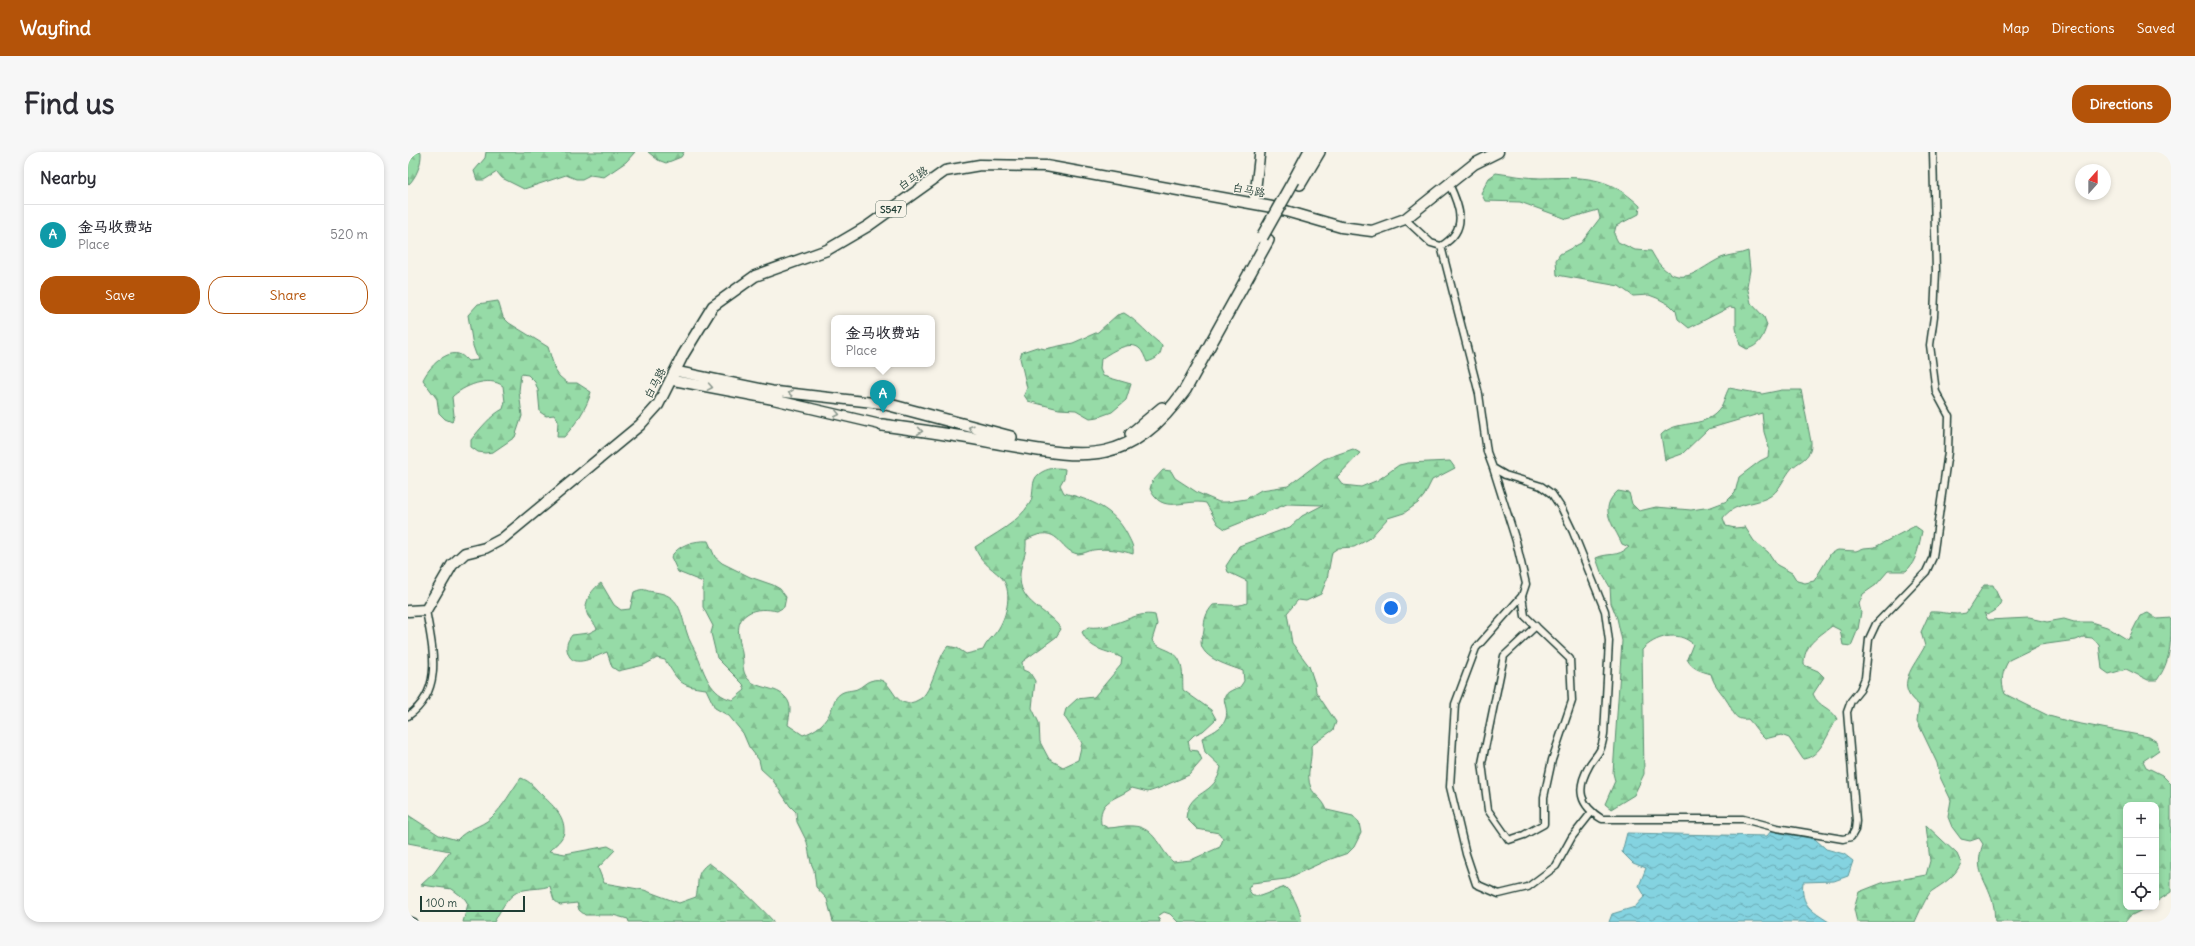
<!DOCTYPE html>
<meta charset="utf-8">
<style>
:root{--surface:#fff;--page:#f7f7f7;--text:#2b2b33;--muted:#7c7c81;--line:#e1e1e2;--accent:#b45309}
body{margin:0;font-family:Delius,"LXGW WenKai TC",sans-serif;background:var(--page);color:var(--text)}
.controls{position:absolute;right:12px;bottom:12px;display:grid;overflow:hidden;border-radius:8px;box-shadow:0 2px 6px #0003}
.controls button{width:36px;height:36px;display:grid;place-items:center;padding:0;border:0;border-bottom:1px solid var(--line);background:var(--surface);color:var(--text);font:20px sans-serif}
.compass{position:absolute;left:1667px;top:12px;width:36px;height:36px;border-radius:50%;background:var(--surface);box-shadow:0 2px 6px #0003;rotate:21deg}
.scale{position:absolute;left:12px;bottom:10px;width:105px;box-sizing:border-box;padding-left:4px;border:2px solid #1f3d34;border-top:0;font-size:11px;line-height:14px;white-space:nowrap;color:#1f3d34;-webkit-text-stroke:3px #f7f3e8;paint-order:stroke}
.you{position:absolute;left:983px;top:456px;width:14px;height:14px;margin:-10px;border:3px solid #fff;border-radius:50%;background:#1a73e8;box-shadow:0 0 0 6px #1a73e833}
.badge{display:grid;place-items:center;width:26px;height:26px;border-radius:50%;background:var(--accent);color:#fff;font-size:13px;font-weight:700}
.pin{position:absolute;translate:-50% -33px;filter:drop-shadow(0 1px 2px #0008)}
.pin::after{content:'';position:absolute;top:21px;width:14px;height:12px;background:inherit;clip-path:polygon(0 0,100% 0,50% 100%)}
.popup{position:absolute;left:423px;top:163px;width:104px;height:52px;box-sizing:border-box;display:grid;place-content:center;border-radius:8px;background:var(--surface);filter:drop-shadow(0 1px 3px #0005);font-size:13px;white-space:nowrap;color:var(--muted)}
.popup b{font-size:15px;color:var(--text)}
.popup::after{content:'';position:absolute;left:50%;top:100%;margin-left:-8px;border:8px solid transparent;border-top-color:var(--surface)}
.list{margin:0;padding:0;list-style:none}
h2{display:flex;justify-content:space-between;align-items:center;height:52px;margin:0;padding:0 16px;font-size:17px}
h2 small{font-size:13px;font-weight:400;color:var(--muted)}
.list li{display:grid;grid-template-columns:26px 1fr auto;gap:12px;align-items:center;box-sizing:border-box;height:60px;padding:0 16px;border-top:1px solid var(--line)}
.list b{display:block;font-size:15px;white-space:nowrap}
.list p{margin:0;font-size:13px;white-space:nowrap;color:var(--muted)}
.list em{font-size:13px;font-style:normal;color:var(--muted)}
.actions{display:flex;gap:8px;padding:12px 16px}
.actions a{flex:1;padding:9px 0;border:1px solid var(--accent);border-radius:16px;text-align:center;font-size:14px;color:var(--accent)}
.actions .main{background:var(--accent);color:#fff}
.icon{flex:none;width:22px;height:22px;fill:none;stroke:currentColor;stroke-width:2;stroke-linecap:round;stroke-linejoin:round}
.map{position:relative;flex:none;width:1763px;height:770px;overflow:hidden;border-radius:16px}
header{display:flex;align-items:center;gap:24px;box-sizing:border-box;height:56px;padding:0 20px;background:var(--accent);color:#fff}
header strong{font-size:19px}
nav{display:flex;gap:22px;margin-inline-start:auto;font-size:14px}
.intro{display:flex;align-items:center;justify-content:space-between;box-sizing:border-box;height:96px;padding:0 24px}
h1{margin:0;font-size:28px}
.button{padding:10px 18px;border-radius:16px;background:var(--accent);color:#fff;font-size:14px;font-weight:700}
main{display:flex;gap:24px;padding:0 24px}
aside{flex:1;background:var(--surface);border-radius:16px;box-shadow:0 2px 6px #0003}
.map>svg:first-child{display:block}
</style>
<header>
<strong>Wayfind</strong>
<nav><a>Map</a><a>Directions</a><a>Saved</a></nav>
</header>
<div class="intro"><h1>Find us</h1><a class="button">Directions</a></div>
<main>
<aside>
<h2>Nearby<small></small></h2>
<ul class="list">
<li><span class="badge" style="background:#0f9aa8">A</span><div><b>金马收费站</b><p>Place</p></div><em>520 m</em></li>
</ul>
<div class="actions"><a class="main">Save</a><a>Share</a></div>
</aside>
<div class="map">
<svg width="1763" height="770" viewBox="0 0 1763 770">
<defs>
<pattern id="forest-firs" width="22" height="20" patternUnits="userSpaceOnUse"><rect width="22" height="20" fill="#96dba7"/><path d="M5 1l3.5 6h-7zM16 11l3.5 6h-7z" fill="#81bd90"/></pattern>
<pattern id="water-waves" width="16" height="10" patternUnits="userSpaceOnUse"><rect width="16" height="10" fill="#84d3e0"/><path d="M0 5q4-4 8 0t8 0" fill="none" stroke="#6bacb6"/></pattern>
</defs>
<rect width="100%" height="100%" fill="#f7f3e8"/>
<filter id="ink" filterUnits="userSpaceOnUse"><feTurbulence type="fractalNoise" baseFrequency=".025" numOctaves="2"/><feDisplacementMap in="SourceGraphic" scale="8" xChannelSelector="R" yChannelSelector="G"/><feConvolveMatrix kernelMatrix="1 2 1 2 8 2 1 2 1" color-interpolation-filters="sRGB"/></filter>
<g filter="url(#ink)">
<path fill="url(#forest-firs)" stroke="#5a8c6e" d="M0,0H13C14,11 8,26 0,33Z
M78,0H227L218,10L196,25L182,23L174,27H168L158,23L116,37L94,26L89,20L76,28H69L66,19L77,6Z
M240,0H276L273,5L258,11L250,8Z
M1088,21C1103,23 1118,26 1133,26C1175,25 1200,23 1232,54L1231,62L1208,74L1206,82L1210,90L1227,98L1243,99C1246,104 1249,110 1253,114C1276,137 1291,116 1313,106C1322,102 1331,103 1340,99L1342,118L1339,134L1343,151L1356,165L1359,173C1355,185 1351,194 1339,197L1332,193L1328,176V156L1322,155L1281,176L1270,167L1268,159L1262,153L1249,146L1241,143L1225,144L1211,134L1149,123L1148,108L1152,102L1173,91L1192,66L1190,58L1159,67L1112,50L1077,49L1073,41L1081,26Z
M90,149L95,165L101,171L140,195L147,218L151,224L159,231H169L183,240C179,256 167,273 156,285H149L150,269L146,263L138,264L132,260L130,238L127,230L120,223L113,222L111,239L114,264L107,285L85,300L77,301L70,300L63,295V288C72,277 83,263 95,257L97,250L95,234C81,223 55,234 44,245L46,263L44,270L37,267L31,261L29,247L15,228C20,216 39,196 53,203C55,204 58,207 60,209L70,208L65,194L60,163L70,152Z
M716,161C731,170 740,183 754,193C753,204 749,207 739,210C737,206 735,199 731,196C721,188 701,201 693,207L692,217L695,224L723,232L718,248L704,260L690,265L682,266L668,258L651,257L620,249L616,243L619,236L612,206L614,200L629,195L637,197L665,191L690,180L709,163Z
M1321,236L1354,242L1374,238H1393L1403,290C1403,293 1403,297 1402,299C1398,308 1390,310 1384,316C1375,326 1372,340 1359,346C1343,353 1326,351 1315,366L1318,374L1327,376L1337,375L1346,389L1360,400L1369,413L1384,421L1389,429L1397,431L1406,429L1423,401L1430,398L1448,399L1456,396L1467,395L1507,374L1514,379C1511,393 1509,409 1498,419H1480L1468,433L1455,442L1451,452L1453,460L1450,477L1443,494L1435,493L1432,478L1424,474C1410,485 1395,493 1396,513L1410,519L1416,525L1405,542C1411,556 1423,555 1429,567C1420,580 1413,605 1395,607L1381,586L1373,583L1357,587C1350,581 1347,574 1340,567C1325,569 1326,559 1319,549C1313,539 1306,534 1303,522C1293,519 1284,517 1279,507L1285,492C1270,478 1247,484 1234,498L1236,622L1226,643L1203,657L1197,652L1207,629L1205,621L1214,489L1209,466L1203,451L1202,435L1193,420L1188,406C1201,400 1209,406 1221,395L1214,392C1206,373 1189,357 1210,339L1221,341L1224,352L1231,359L1248,355L1283,358L1303,355L1319,349L1327,341L1331,325L1352,309L1360,305L1361,296L1356,280L1354,261L1300,277L1274,302L1257,308L1253,283C1268,267 1295,277 1310,259C1315,254 1317,243 1321,236Z
M945,297L952,301L929,325L935,333L953,335L970,328L991,313L1000,311L1042,309L1047,316L1024,328L1016,344L1010,351L996,361L980,366L961,387L946,395L930,396L924,400L919,427L913,442L898,449L890,448L879,461L884,491L901,514L907,532L908,540L928,570L925,578L903,594C905,608 897,622 903,636C906,643 915,647 919,658L945,664L951,671L953,681L946,695L940,701L917,709L878,727L844,731L840,737L845,744H852L877,735C884,740 894,761 893,770H770L762,762L756,760L750,764L752,770H425L419,747L408,735L406,718L403,711L399,690L389,670L388,660L382,654L364,627L353,617L351,608L341,595L335,581L321,564L307,556L298,537C270,534 271,529 257,508L249,506L236,513L210,519L204,515L199,500C188,504 165,518 160,501C157,493 160,488 164,483L181,481L189,477C187,471 183,469 180,464C174,452 183,438 193,431L206,453L213,458L222,457L226,440C237,435 236,439 246,440C273,443 272,460 279,481C281,489 286,496 289,503C297,522 302,543 325,548L337,538L335,532L309,506L303,481L305,474L295,455V430L270,420L263,405C270,393 286,388 300,389L307,405L314,411L342,425L365,433L372,437L378,445L376,455L369,459C360,457 347,456 339,462C325,471 332,488 334,501C336,511 333,519 340,527C350,538 369,534 378,546C385,554 381,563 380,573L395,583C408,579 418,571 423,558C426,552 426,546 432,542C437,538 444,539 449,537C454,535 458,530 462,529C488,519 482,565 512,547C524,540 529,506 540,494L549,496L558,502L575,498C578,490 584,486 589,479C599,465 606,437 592,424C582,415 571,408 567,395C586,382 609,372 622,351C627,342 622,328 631,322C639,316 649,315 657,317L656,326L652,333L656,341C683,348 705,356 719,382C723,390 726,394 725,402C713,398 698,396 685,398C680,399 675,402 670,402C650,399 652,369 618,388C619,404 613,409 612,422C610,452 640,457 653,477L648,485L614,510L615,518L622,521L627,529L624,556L631,571L632,590L641,607L655,615L670,608L674,591L656,564L658,557L669,547L686,545L713,513L714,506C698,497 683,500 674,480L680,475C708,478 726,458 747,463L749,472L744,488C750,496 757,496 765,501C777,509 774,526 775,538L803,558L808,567L795,579L786,583L780,589L782,598L790,599L794,608L781,623L749,637L740,640L724,636C708,648 690,647 693,672L700,676C708,676 716,673 725,674C747,675 751,697 765,710L783,708L812,695L815,687L811,681L789,677L778,666C781,636 807,646 813,615L797,600L794,586C802,581 815,577 818,566C822,551 805,544 832,535L836,529L835,519C823,514 793,507 793,490C793,486 796,482 796,478C796,467 798,461 805,453C817,451 828,456 839,451V429L820,420L818,414L831,394L882,375L894,364L915,353L879,352L817,377L810,372L798,351C777,346 754,364 742,337L744,330L755,318L763,319L767,326L790,341L811,350H819L838,347L853,338L880,334L916,307Z
M1576,433H1585L1593,450L1588,458L1580,463L1576,461L1580,468L1621,466L1639,470L1656,467L1666,470H1683L1699,475L1720,488L1732,464L1740,461L1749,467L1763,466C1763,490 1763,509 1749,528H1740L1718,517L1701,522L1694,517L1691,492L1684,486L1675,485L1668,488L1632,493L1601,508C1594,519 1592,530 1597,542L1641,564L1663,570L1741,585L1749,590L1751,598L1735,609L1738,615L1754,623L1763,632V740L1748,750V653H1718V755H1740L1722,764L1717,770H1587C1586,764 1587,758 1585,751C1578,726 1565,720 1575,692L1571,686L1562,689L1553,687L1544,675L1540,665L1543,648L1532,625L1529,611L1509,569L1511,553C1485,534 1506,515 1517,494L1513,480L1522,460C1534,459 1545,464 1558,461Z
M113,626C124,630 126,636 134,643C144,653 157,663 156,680C155,688 146,694 141,699L157,702L200,694L207,698L190,716L196,731L236,738L271,751L288,745C292,730 286,721 301,711C325,729 346,748 366,770H221L220,767L205,763H177L171,758L169,751L152,753L146,748L142,734C133,737 125,736 116,738C101,740 93,758 86,770H55L60,752L57,747L44,737L13,733L26,721L42,699L0,691V663L31,683L49,688C58,677 73,675 83,666C96,654 103,639 113,626Z
M1518,673L1549,702L1553,711C1547,725 1536,731 1524,739C1520,741 1509,765 1507,770H1449L1446,757L1451,740L1474,731L1518,723L1522,709Z"/>
<path fill="url(#water-waves)" stroke="#5c979b" d="M1363,679L1407,687L1418,697L1436,702L1445,709L1440,724L1426,729L1395,730C1392,753 1404,759 1421,770H1201L1204,762L1227,755L1237,744L1231,734L1238,716L1225,711L1214,700L1219,681L1359,684Z"/>
<g fill="none" stroke-linecap="round" stroke-linejoin="round">
<defs>
<path id="street" d="M997,67L1023,91L1033,94C1061,78 1052,55 1041,32
M1033,94L1071,242L1079,300L1085,316L1097,323L1133,334L1144,342L1154,357L1165,380L1197,459L1201,489L1196,583C1195,588 1194,594 1192,598C1189,604 1184,608 1181,614C1168,637 1171,653 1194,667H1335L1369,676L1435,687L1443,685L1447,678L1448,669L1439,560L1443,549L1452,538L1457,526L1461,487L1468,472L1518,420L1525,405L1540,300L1541,264L1528,240L1522,193L1526,164L1528,119L1525,0
M1085,316L1108,389L1118,432L1114,444L1068,496L1047,552L1042,635L1058,702L1068,732L1091,742L1120,735L1148,714L1164,685L1183,661
M1114,444L1117,464L1162,507L1164,549L1144,608L1136,645V672L1116,683L1101,688L1080,658L1074,611L1096,504L1128,474
M0,564C37,538 24,495 18,458
M0,768L5,770"/>
<path id="secondary" d="M846,51L852,0
M267,219L364,239L478,252
M263,228L363,247L474,273"/>
<path id="primary" d="M0,459L18,458L44,413L57,401L77,396L94,387L232,273L250,253L275,203L305,154L347,124L419,98L460,74L537,19L572,13L638,14L864,55L933,75L964,79L997,67L1066,12L1090,0"/>
<path id="highway" d="M886,28L901,0
M892,32L911,0
M478,252L603,285
M474,273C510,278 548,283 584,290C672,305 718,320 777,238L860,88
M723,282L754,256"/>
</defs>
<use href="#street" stroke="#1f3d34" stroke-width="9"/>
<use href="#secondary" stroke="#1f3d34" stroke-width="12"/>
<use href="#primary" stroke="#1f3d34" stroke-width="13"/>
<use href="#highway" stroke="#1f3d34" stroke-width="14"/>
<use href="#street" stroke="#f7f3e8" stroke-width="6"/>
<use href="#secondary" stroke="#f7f3e8" stroke-width="9"/>
<use href="#primary" stroke="#f7f3e8" stroke-width="10"/>
<use href="#highway" stroke="#f7f3e8" stroke-width="11"/>
<defs>
<path id="highway-bridge" d="M854,85L886,28"/>
</defs>
<use href="#highway-bridge" stroke="#1f3d34" stroke-width="14" stroke-linecap="butt"/>
<use href="#highway-bridge" stroke="#f7f3e8" stroke-width="11"/>
</g>
<defs><path id="oneway-chevron" d="M-2-3.5L2.5 0L-2 3.5" fill="none" stroke-width="1.6" stroke-linecap="round" stroke-linejoin="round"/></defs>
<g stroke="#8b988e">
<use href="#oneway-chevron" transform="translate(302 235) rotate(10)"/>
<use href="#oneway-chevron" transform="translate(383 241) rotate(-173)"/>
<use href="#oneway-chevron" transform="translate(429 262) rotate(13)"/>
<use href="#oneway-chevron" transform="translate(563 276) rotate(-164)"/>
<use href="#oneway-chevron" transform="translate(512 279) rotate(8)"/>
</g>
</g>
<g text-anchor="middle" dominant-baseline="central" stroke-width="3" stroke-linejoin="round" paint-order="stroke">
<rect fill="#f7f3e8" stroke="#60746a" stroke-width="1" x="468" y="49" width="30" height="16" rx="3"/>
<g font-size="10" font-weight="bold" fill="#1f3d34">
<text x="483" y="57">S547</text>
</g>
<g font-size="11" fill="#1f3d34" stroke="#f7f3e8">
<text transform="translate(505 26) rotate(-34)">白马路</text>
<text transform="translate(841 38) rotate(10)">白马路</text>
<text transform="translate(247 231) rotate(-62)">白马路</text>
</g>
</g>
</svg>
<div class="controls">
<button>+</button>
<button>−</button>
<button><svg class="icon" aria-label="locate" viewBox="0 0 24 24"><circle cx="12" cy="12" r="6"/><path d="M12 2v4M12 18v4M2 12h4M18 12h4"/></svg></button>
</div>
<svg class="compass" viewBox="-18 -18 36 36"><path d="M0-13l5 13h-10z" fill="#e53935"/><path d="M0 13l5-13h-10z" fill="#7c7c81"/></svg>
<div class="scale">100 m</div>
<div class="you"></div>
<div class="pin badge" style="left:475px;top:261px;background:#0f9aa8">A</div>
<div class="popup"><b>金马收费站</b>Place</div>
</div>
</main>
